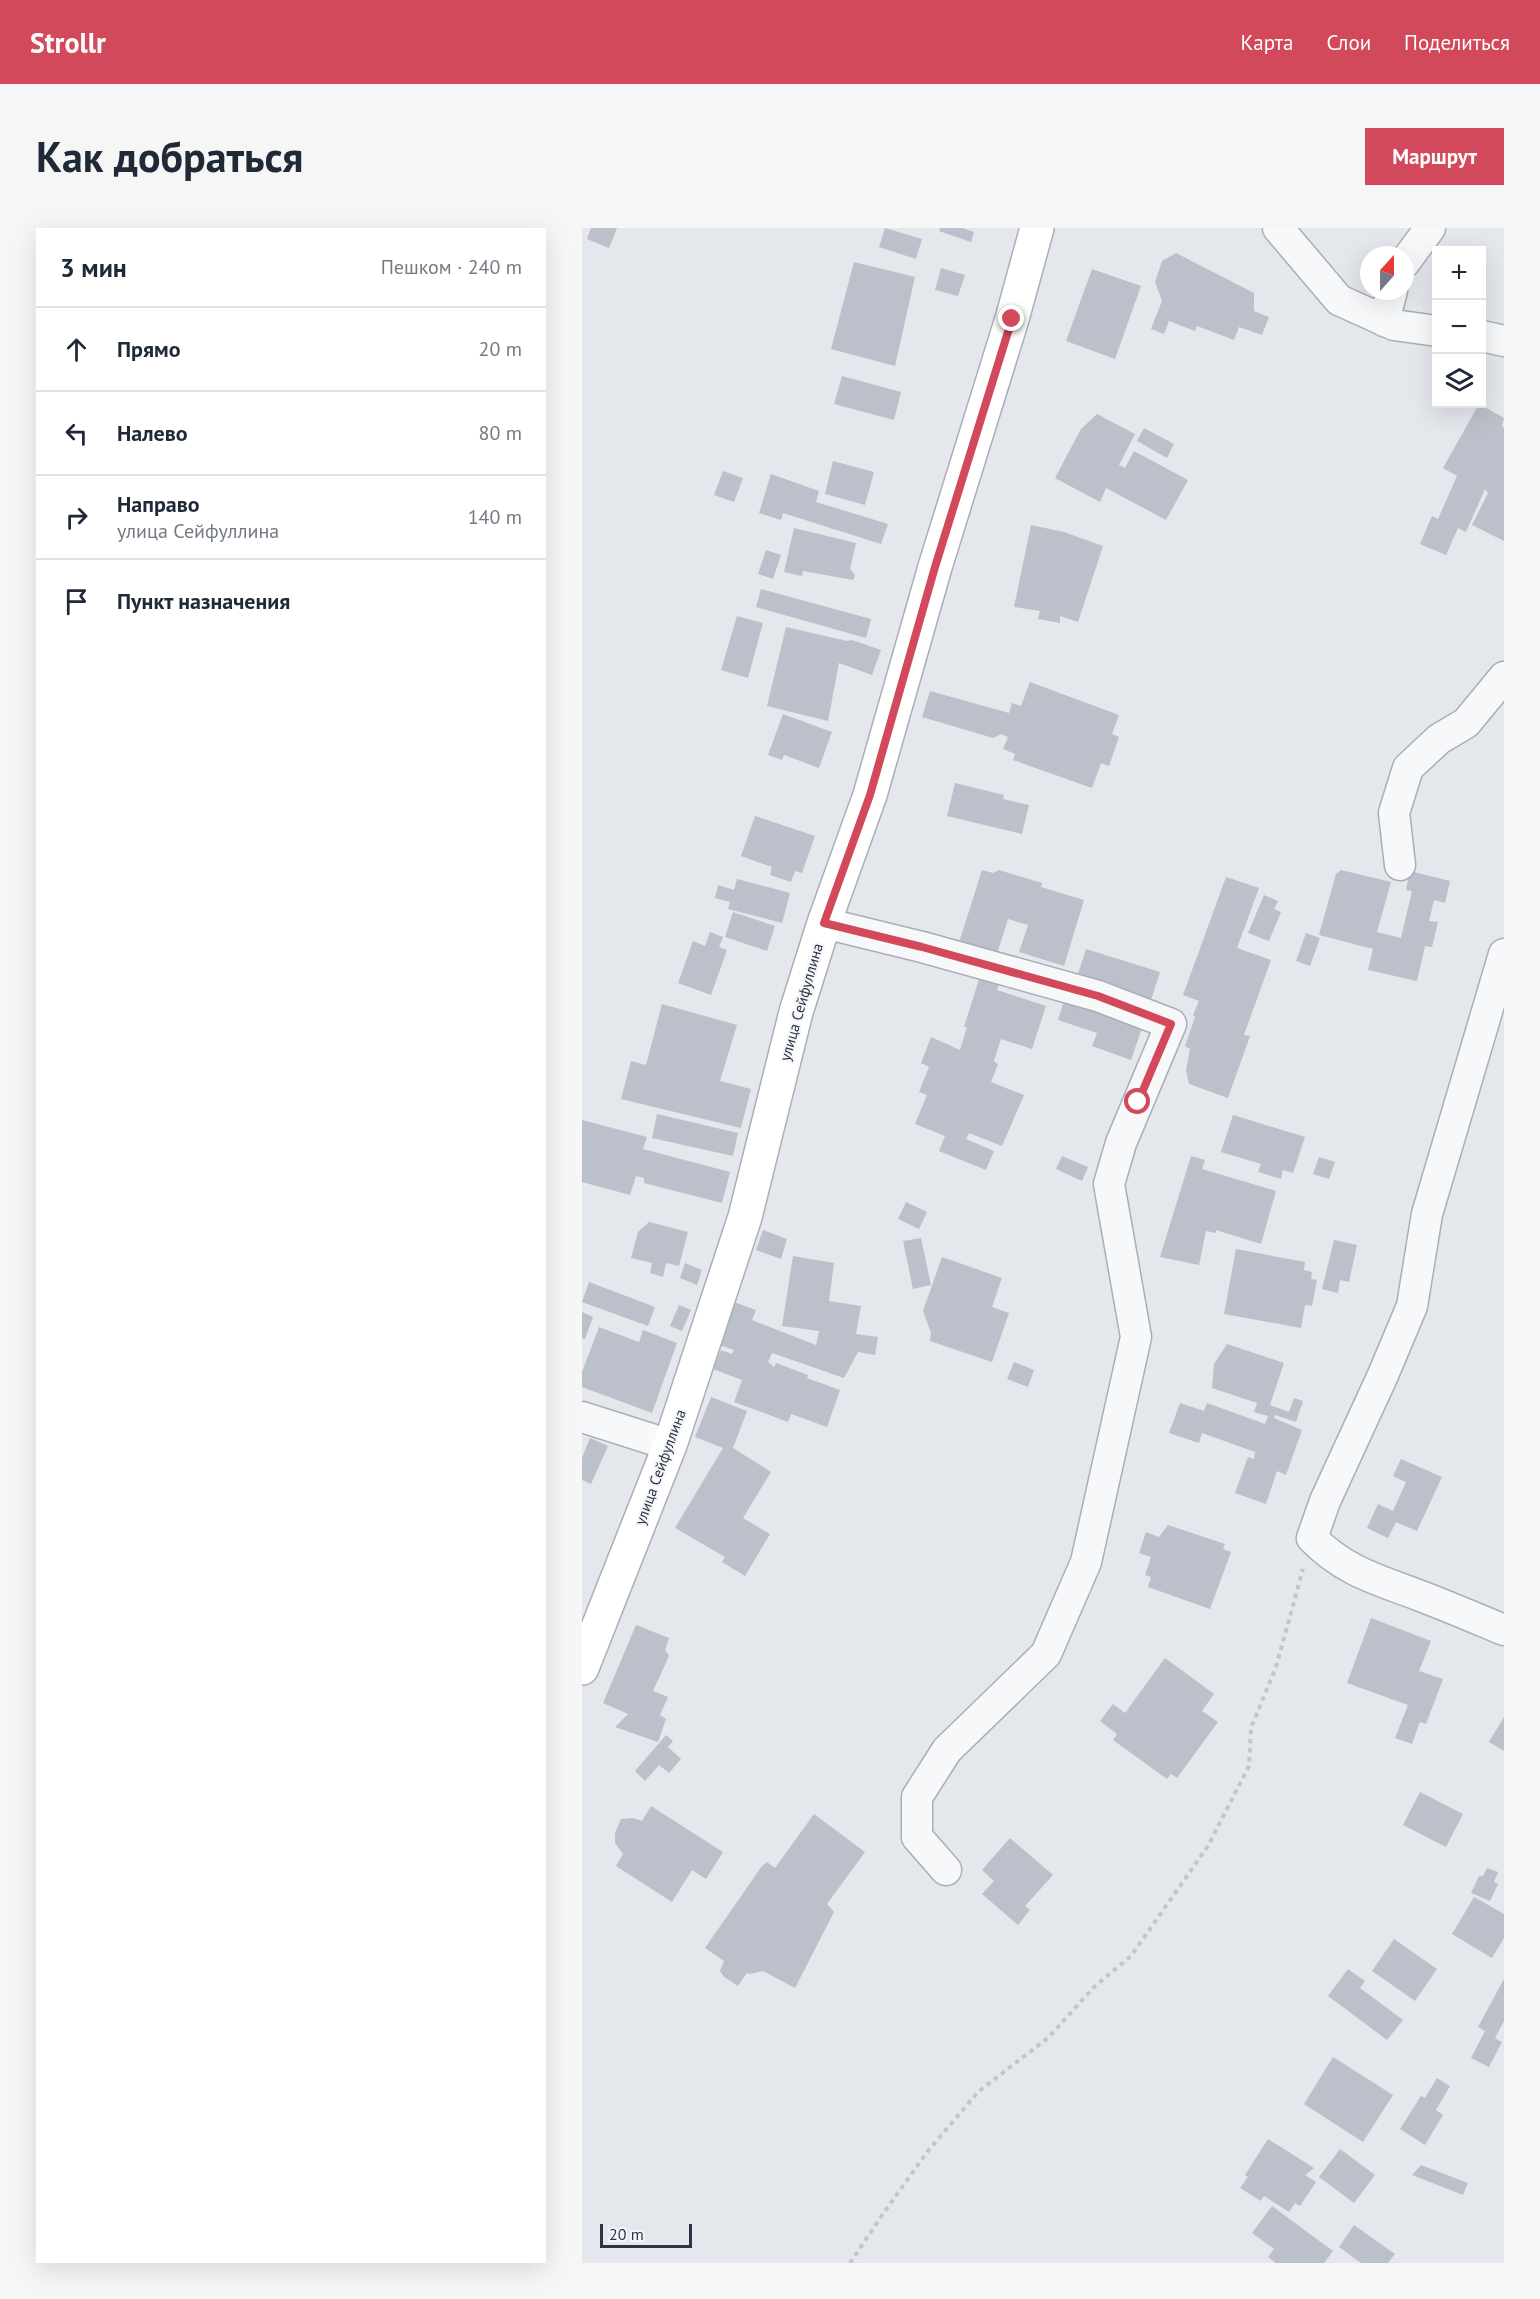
<!DOCTYPE html>
<html lang="ru">
<meta charset="utf-8">
<style>
:root{--surface:#fff;--page:#f6f6f7;--text:#1f2937;--muted:#747a83;--line:#e0e1e3;--accent:#d1495b}
body{margin:0;font-family:"PT Sans",sans-serif;background:var(--page);color:var(--text)}
.controls{position:absolute;right:18px;top:18px;display:grid;overflow:hidden;border-radius:0px;box-shadow:0 6px 24px #0002}
.controls button{width:54px;height:54px;display:grid;place-items:center;padding:0;border:0;border-bottom:2px solid var(--line);background:var(--surface);color:var(--text);font:30px sans-serif}
.compass{position:absolute;left:778px;top:18px;width:54px;height:54px;border-radius:50%;background:var(--surface);box-shadow:0 6px 24px #0002;rotate:21deg}
.scale{position:absolute;left:18px;bottom:15px;width:92px;box-sizing:border-box;padding-left:6px;border:3px solid #2b3445;border-top:0;font-size:16px;line-height:21px;white-space:nowrap;color:#2b3445;-webkit-text-stroke:4px #f4f6f9;paint-order:stroke}
.stop{position:absolute;width:18px;height:18px;margin:-14px;border:4px solid #d1495b;border-radius:50%;background:#fff}
.stop.end{background:#d1495b;border-color:#fff;box-shadow:0 2px 6px #0008}
.list{margin:0;padding:0;list-style:none}
h2{display:flex;justify-content:space-between;align-items:center;height:78px;margin:0;padding:0 24px;font-size:26px}
h2 small{font-size:20px;font-weight:400;color:var(--muted)}
.list li{display:grid;grid-template-columns:39px 1fr auto;gap:18px;align-items:center;box-sizing:border-box;height:84px;padding:0 24px;border-top:2px solid var(--line)}
.list b{display:block;font-size:22px;white-space:nowrap}
.list p{margin:0;font-size:20px;white-space:nowrap;color:var(--muted)}
.list em{font-size:20px;font-style:normal;color:var(--muted)}
.icon{flex:none;width:33px;height:33px;fill:none;stroke:currentColor;stroke-width:2;stroke-linecap:round;stroke-linejoin:round}
.map{position:relative;flex:none;width:922px;height:2035px;overflow:hidden;border-radius:0px}
header{display:flex;align-items:center;gap:36px;box-sizing:border-box;height:84px;padding:0 30px;background:var(--accent);color:#fff}
header strong{font-size:28px}
nav{display:flex;gap:33px;margin-inline-start:auto;font-size:21px}
.intro{display:flex;align-items:center;justify-content:space-between;box-sizing:border-box;height:144px;padding:0 36px}
h1{margin:0;font-size:42px}
.button{padding:15px 27px;border-radius:0px;background:var(--accent);color:#fff;font-size:21px;font-weight:700}
main{display:flex;gap:36px;padding:0 36px}
aside{flex:1;background:var(--surface);border-radius:0px;box-shadow:0 6px 24px #0002}
.map>svg:first-child{display:block}
</style>
<header>
<strong>Strollr</strong>
<nav><a>Карта</a><a>Слои</a><a>Поделиться</a></nav>
</header>
<div class="intro"><h1>Как добраться</h1><a class="button">Маршрут</a></div>
<main>
<aside>
<h2>3 мин<small>Пешком · 240 m</small></h2>
<ul class="list">
<li><svg class="icon" aria-label="ahead" viewBox="0 0 24 24"><path d="M12 20V5M6 11l6-6 6 6"/></svg><div><b>Прямо</b></div><em>20 m</em></li>
<li><svg class="icon" aria-label="left" viewBox="0 0 24 24"><path d="M17 20v-9H6M10 6l-5 5 5 5"/></svg><div><b>Налево</b></div><em>80 m</em></li>
<li><svg class="icon" aria-label="right" viewBox="0 0 24 24"><path d="M7 20v-9h11M14 6l5 5-5 5"/></svg><div><b>Направо</b><p>улица Сейфуллина</p></div><em>140 m</em></li>
<li><svg class="icon" aria-label="arrive" viewBox="0 0 24 24"><path d="M6 21V4h12l-3 4 3 4H6"/></svg><div><b>Пункт назначения</b></div></li>
</ul>
</aside>
<div class="map">
<svg width="922" height="2035" viewBox="0 0 922 2035">
<rect width="100%" height="100%" fill="#e4e7ec"/>
<path fill="#bbc0ca" d="M9,0H35L27,20L5,11Z
M303,0L340,11L334,31L297,19Z
M358,0H381L392,4L389,14L357,3Z
M594,25L672,65V83L687,89L680,107L657,99L652,112L615,98L613,103L587,93L582,106L569,101L580,73L573,54L580,33Z
M272,34L333,49L313,138L249,121Z
M359,40L383,47L376,68L353,62Z
M510,41L559,58L533,131L484,113Z
M260,148L319,164L312,192L252,176Z
M897,176L922,190L920,198L922,200V313L890,297L906,265L903,261L884,304L876,300L864,327L838,316L850,288L856,291L875,248L861,240Z
M515,186L553,206L537,237L543,240L552,223L606,252L584,292L524,260L518,274L473,250L499,201Z
M562,200L592,216L585,230L555,213Z
M251,233L292,244L283,277L243,266Z
M141,243L161,250L152,274L132,267Z
M189,246L237,263L234,274L306,296L299,316L201,285L199,292L177,285Z
M449,297L482,304L521,318L496,394L478,388V395L456,391L458,383L432,379Z
M212,300L274,315L268,341L273,347L271,352L221,343L220,348L202,344Z
M184,322L199,327L191,351L176,346Z
M179,361L289,391L284,410L174,379Z
M155,388L181,395L166,450L139,442Z
M204,399L265,413L270,412L299,422L290,447L257,435L246,493L185,478Z
M448,454L537,487L530,506L537,509L527,538L519,535L510,560L431,532L433,526L421,521L426,509L419,506L411,510L340,489L348,463L427,485L430,475L439,478Z
M201,486L250,504L237,540L202,527L200,532L186,527Z
M373,555L422,567L421,571L447,577L440,606L365,588Z
M173,588L233,608L220,645L213,643L209,654L188,647L190,639L159,628Z
M400,642L411,645L417,642L460,655L459,659L502,672L482,738L437,724L446,697L426,691L413,732L375,721Z
M759,642L809,654L795,704L819,710L830,663L824,662L828,643L868,653L863,675L852,672L847,693L856,694L850,719L843,718L835,753L786,742L791,721L737,707L754,646Z
M644,649L677,660L655,720L689,732L662,807L668,808L646,870L607,856L604,842L608,821L603,818L613,789L611,787L617,773L601,767Z
M155,651L208,665L200,695L146,681L148,674L133,670L136,657L152,662Z
M682,667L696,673L692,681L699,684L687,713L666,705Z
M151,684L193,698L185,723L143,709Z
M128,704L141,709L137,719L145,722L129,767L96,755L111,713L123,718Z
M724,705L738,710L728,738L714,733Z
M504,721L578,744L569,772L495,749Z
M399,745L419,751L415,762L464,778L450,821L419,811L412,833L416,836L409,854L442,867L420,918L387,905L384,911L412,923L404,942L357,923L363,908L333,896L345,867L337,864L347,839L339,835L349,809L378,822L385,799H382Z
M482,773L560,800L549,832L510,818L515,805L476,792Z
M80,776L155,797L138,853L169,861L159,900L39,871L49,833L64,837Z
M75,886L156,905L151,928L70,910Z
M651,887L723,909L711,945L701,942L699,951L676,944L679,936L639,924Z
M0,892L65,909L61,921L148,944L140,975L62,955V950L54,948L48,967L0,954Z
M480,928L506,939L500,953L474,941Z
M609,928L623,932L620,941L694,963L679,1016L634,1002V1005L624,1003L617,1037L578,1029Z
M737,929L753,934L747,951L731,946Z
M324,974L345,984L337,1001L316,991Z
M67,994L106,1004L97,1038L84,1035L81,1049L68,1045L70,1035L49,1030L56,1004Z
M181,1002L205,1011L199,1031L174,1022Z
M339,1010L349,1057L331,1061L321,1013Z
M752,1012L775,1017L767,1054L758,1052L756,1065L740,1061Z
M654,1021L723,1034L722,1042L730,1044L729,1051L735,1052L730,1078L723,1077L719,1100L642,1086Z
M211,1028L252,1035L247,1073L279,1078L274,1106L296,1109L293,1127L276,1124L262,1150L190,1125L186,1134L192,1139L194,1135L226,1147L225,1150L258,1162L245,1199L209,1186L206,1194L152,1174L160,1152L131,1141L139,1122L150,1126L152,1122L137,1117L152,1074L174,1082L170,1092L234,1117L237,1103L200,1098Z
M360,1029L420,1050L410,1079L427,1085L410,1134L348,1113L349,1105L341,1083Z
M103,1035L120,1042L115,1057L98,1050Z
M7,1054L73,1079L66,1098L0,1074Z
M97,1077L109,1082L100,1103L88,1098Z
M0,1084L11,1089L3,1111L0,1110Z
M17,1099L57,1114L61,1102L95,1115L70,1185L0,1159V1144Z
M645,1116L702,1135L688,1177L707,1184L712,1170L721,1173L714,1194L693,1187L692,1190L720,1202L704,1247L695,1243L684,1276L653,1265L666,1229L672,1231L673,1224L620,1205L617,1215L587,1205L598,1175L622,1183L625,1175L683,1196L686,1188L672,1184L675,1175L630,1160L632,1136Z
M432,1134L452,1142L446,1159L425,1151Z
M129,1169L165,1183L151,1220L189,1244L161,1290L188,1306L163,1348L140,1334L143,1329L93,1300L141,1220L113,1209Z
M8,1210L26,1218L9,1256L0,1252V1230Z
M819,1231L860,1249L835,1303L814,1294L806,1310L785,1300L796,1276L811,1283L824,1254L811,1248Z
M586,1297L643,1316L641,1321L649,1324L628,1381L566,1359L569,1349L563,1347L569,1329L557,1325L564,1304L577,1309Z
M789,1390L849,1413L837,1443L861,1451L844,1496L838,1494L830,1516L813,1510L826,1477L765,1455Z
M54,1397L87,1410L83,1422L87,1428L71,1463L86,1469L78,1487L84,1491L76,1514L33,1499L46,1486L21,1475Z
M583,1430L632,1466L620,1483L636,1494L595,1550L589,1546L585,1551L531,1512L535,1506L518,1493L531,1476L543,1485Z
M922,1489V1523L907,1514Z
M84,1507L91,1513L86,1519L99,1531L87,1545L77,1537L63,1553L53,1543Z
M838,1564L881,1586L864,1619L821,1597Z
M69,1578L141,1624L124,1651L110,1642L90,1674L34,1638L41,1626L33,1615V1605L39,1591L51,1590L60,1593Z
M232,1586L283,1624L245,1676L252,1684L213,1760L181,1743L168,1746L165,1745L156,1758L142,1749L138,1743L142,1733L123,1720L180,1638L185,1634L193,1640Z
M428,1610L471,1647L443,1678L448,1682L436,1697L400,1666L412,1653L400,1642Z
M905,1640L916,1644L912,1654L916,1656L908,1673L889,1665L897,1648H901Z
M892,1669L922,1686V1710L910,1730L870,1706Z
M812,1711L855,1741L833,1773L790,1743Z
M766,1741L783,1753L778,1760L821,1792L805,1812L746,1768Z
M922,1751V1793L913,1810L920,1814L907,1839L889,1830L903,1803L896,1799Z
M751,1829L811,1867L781,1914L722,1876Z
M855,1850L868,1858L854,1882L861,1887L843,1917L818,1901L839,1868L843,1870Z
M686,1911L732,1940L723,1947L734,1954L718,1978L713,1975L707,1984L682,1968L679,1973L658,1960L666,1949L663,1947Z
M758,1921L793,1947L772,1975L737,1949Z
M839,1937L886,1955L881,1967L830,1947Z
M690,1978L751,2023L742,2035H694L686,2029L692,2021L670,2005Z
M772,1997L813,2026L806,2035H779L757,2019Z"/>
<g fill="none" stroke-linecap="round" stroke-linejoin="round">
<defs>
<path id="street" d="M696,0L757,72L812,97L855,103
M823,34L848,0
M802,93L810,63
M900,108L922,113
M818,637L812,585L826,540L857,511L884,495L922,449
M242,695L340,719L516,768L589,796L539,915L527,956L554,1109L504,1334L464,1426L365,1522L335,1569V1609L364,1642
M922,726L845,986L830,1078L801,1147L743,1273L730,1310C762,1343 794,1351 836,1367C865,1378 893,1390 922,1402
M0,1189L88,1217"/>
<path id="secondary" d="M0,1440L88,1217L163,989L214,784L242,695L288,567L353,339L430,91L455,0"/>
</defs>
<use href="#street" stroke="#a9aeb7" stroke-width="33"/>
<use href="#secondary" stroke="#a9aeb7" stroke-width="36"/>
<path stroke="#c2c5cb" stroke-width="4" stroke-dasharray="4.5 4.5" stroke-linecap="butt" d="M268,2035L303,1983L346,1923L396,1864L466,1810L512,1759L549,1728L626,1618L667,1538L669,1500L694,1439L721,1341"/>
<use href="#street" stroke="#f7f8fa" stroke-width="30"/>
<use href="#secondary" stroke="#fff" stroke-width="33"/>
</g>
<g fill="none" stroke-linecap="round" stroke-linejoin="round">
<path stroke="#d1495b" stroke-width="8" d="M430,91L353,339L288,567L242,695L340,719L516,768L589,796L556,874"/>
</g>
<g text-anchor="middle" dominant-baseline="central" stroke-width="4.5" stroke-linejoin="round" paint-order="stroke">
<g font-size="15" fill="#2b3445" stroke="#f4f6f9">
<text transform="translate(219 774) rotate(-74)">улица Сейфуллина</text>
<text transform="translate(78 1239) rotate(-70)">улица Сейфуллина</text>
</g>
</g>
</svg>
<div class="controls">
<button>+</button>
<button>−</button>
<button><svg class="icon" aria-label="layers" viewBox="0 0 24 24"><path d="M12 4l9 5-9 5-9-5zM3 14l9 5 9-5"/></svg></button>
</div>
<svg class="compass" viewBox="-18 -18 36 36"><path d="M0-13l5 13h-10z" fill="#e53935"/><path d="M0 13l5-13h-10z" fill="#747a83"/></svg>
<div class="scale">20 m</div>
<div class="stop" style="left:556px;top:874px"></div>
<div class="stop end" style="left:430px;top:91px"></div>
</div>
</main>
